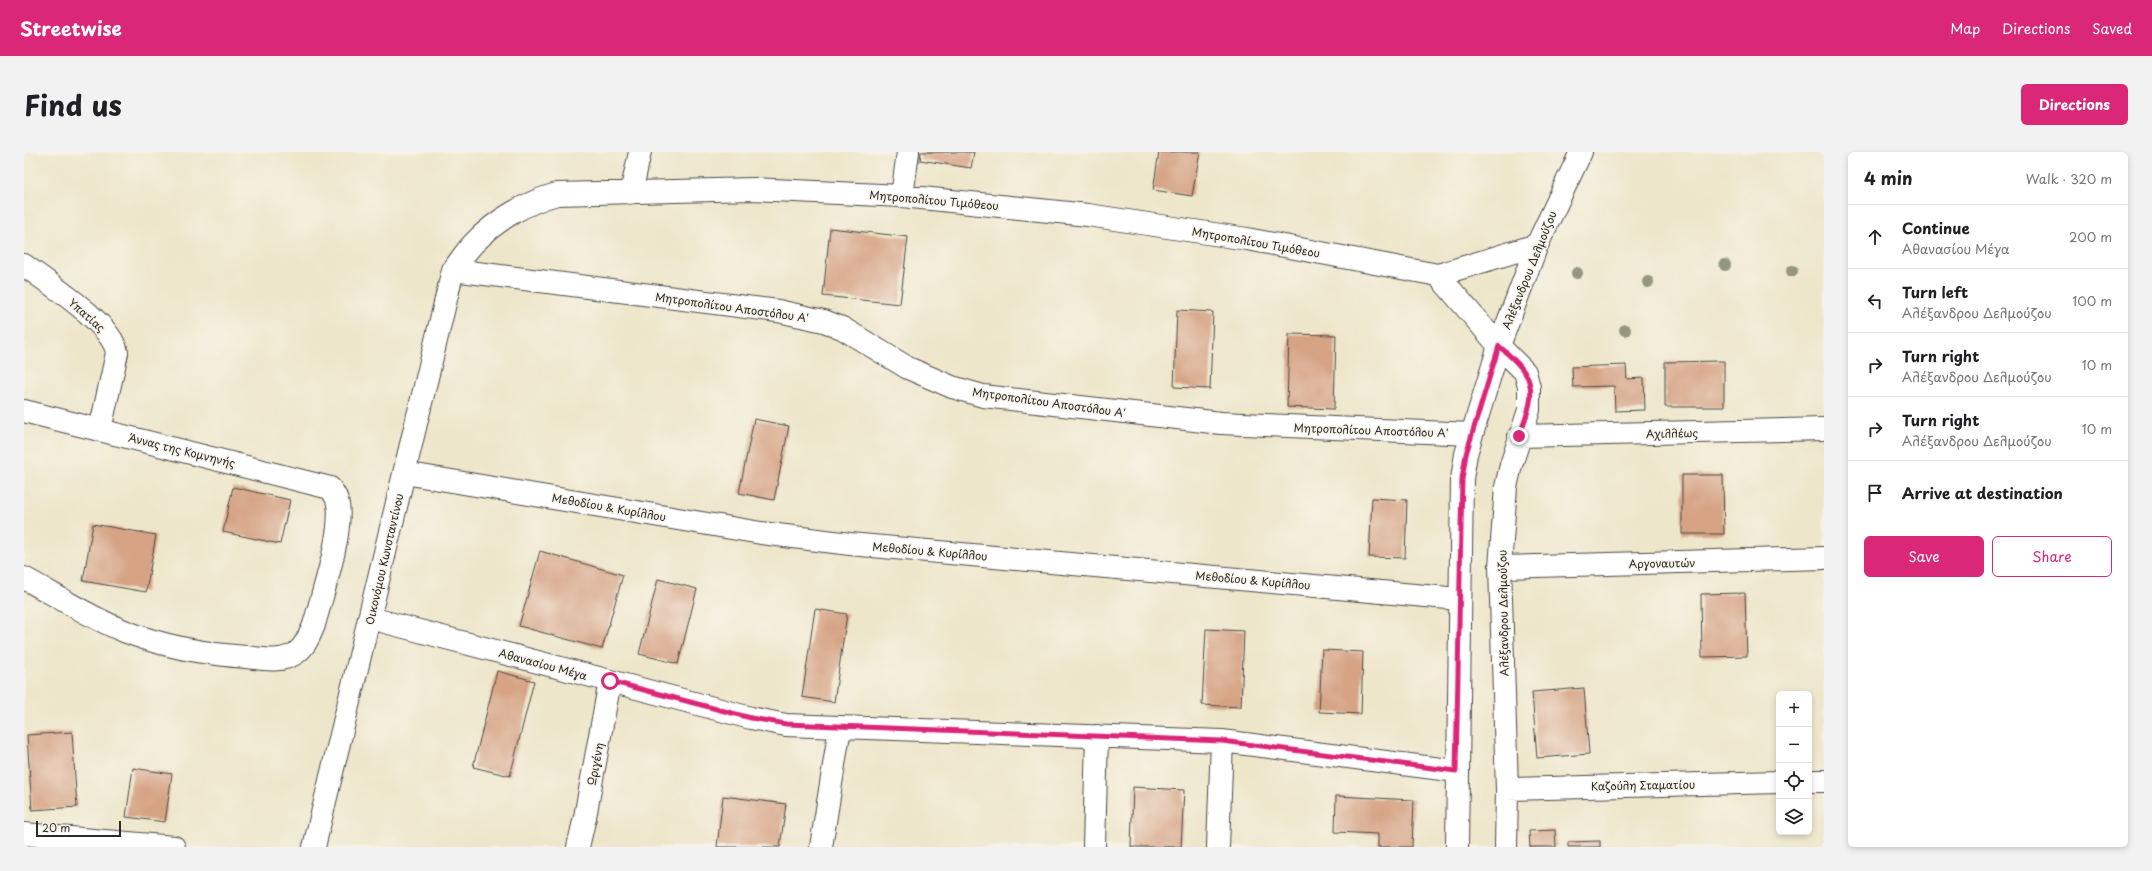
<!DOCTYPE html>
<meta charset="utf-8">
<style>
:root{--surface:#fff;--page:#f2f2f2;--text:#202124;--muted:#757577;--line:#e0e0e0;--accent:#db2777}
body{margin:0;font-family:"Playpen Sans",sans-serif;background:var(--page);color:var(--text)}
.controls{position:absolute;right:12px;bottom:12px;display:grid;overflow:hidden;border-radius:6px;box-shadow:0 2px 6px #0003}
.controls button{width:36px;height:36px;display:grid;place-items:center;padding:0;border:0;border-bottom:1px solid var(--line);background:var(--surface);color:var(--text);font:20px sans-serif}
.scale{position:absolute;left:12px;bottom:10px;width:85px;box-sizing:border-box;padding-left:4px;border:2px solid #2b2b2b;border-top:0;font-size:11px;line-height:14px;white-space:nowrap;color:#2b2b2b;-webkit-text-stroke:3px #f7f3e8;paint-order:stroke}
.stop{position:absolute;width:12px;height:12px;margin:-9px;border:3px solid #db2777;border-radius:50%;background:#fff}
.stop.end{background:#db2777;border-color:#fff;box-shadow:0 1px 4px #0008}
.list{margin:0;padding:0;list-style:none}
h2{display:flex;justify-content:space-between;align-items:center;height:52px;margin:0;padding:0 16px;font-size:17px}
h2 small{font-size:13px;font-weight:400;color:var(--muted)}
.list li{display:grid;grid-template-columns:26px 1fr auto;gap:12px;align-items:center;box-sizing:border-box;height:64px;padding:0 16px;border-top:1px solid var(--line)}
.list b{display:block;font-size:15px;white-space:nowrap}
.list p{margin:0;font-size:13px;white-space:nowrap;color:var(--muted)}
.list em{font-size:13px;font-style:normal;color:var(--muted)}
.actions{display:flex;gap:8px;padding:12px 16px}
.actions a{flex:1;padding:9px 0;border:1px solid var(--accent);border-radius:6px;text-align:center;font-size:14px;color:var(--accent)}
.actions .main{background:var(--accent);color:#fff}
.icon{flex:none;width:22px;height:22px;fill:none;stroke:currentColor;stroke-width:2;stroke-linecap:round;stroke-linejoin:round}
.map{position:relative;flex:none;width:1800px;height:695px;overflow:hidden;border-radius:6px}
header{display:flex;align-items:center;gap:24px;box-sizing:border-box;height:56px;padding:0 20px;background:var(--accent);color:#fff}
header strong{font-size:19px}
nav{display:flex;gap:22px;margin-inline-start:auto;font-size:14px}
.intro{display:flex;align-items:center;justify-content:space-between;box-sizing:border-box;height:96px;padding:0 24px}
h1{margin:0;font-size:28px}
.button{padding:10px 18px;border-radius:6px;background:var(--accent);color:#fff;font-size:14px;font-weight:700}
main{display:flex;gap:24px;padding:0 24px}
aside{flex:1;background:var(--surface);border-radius:6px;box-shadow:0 2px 6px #0003}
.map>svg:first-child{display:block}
</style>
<header>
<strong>Streetwise</strong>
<nav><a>Map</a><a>Directions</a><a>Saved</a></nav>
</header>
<div class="intro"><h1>Find us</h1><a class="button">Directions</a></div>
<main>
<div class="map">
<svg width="1800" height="695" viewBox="0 0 1800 695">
<rect width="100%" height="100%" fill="#f7f3e8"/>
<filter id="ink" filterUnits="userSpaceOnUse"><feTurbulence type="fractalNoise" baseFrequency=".025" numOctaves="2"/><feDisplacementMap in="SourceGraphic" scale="8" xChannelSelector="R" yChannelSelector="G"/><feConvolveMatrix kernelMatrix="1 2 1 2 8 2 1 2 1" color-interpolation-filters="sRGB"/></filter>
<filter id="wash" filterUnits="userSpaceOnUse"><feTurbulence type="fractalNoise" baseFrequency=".012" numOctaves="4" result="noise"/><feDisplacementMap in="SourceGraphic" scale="16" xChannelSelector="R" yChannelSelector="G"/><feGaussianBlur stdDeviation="0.9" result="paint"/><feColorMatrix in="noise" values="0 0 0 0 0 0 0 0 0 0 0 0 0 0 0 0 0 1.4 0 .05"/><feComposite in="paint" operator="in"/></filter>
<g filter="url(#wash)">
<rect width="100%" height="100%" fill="#eee6ca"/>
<g id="blocks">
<path fill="#d6a384" d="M897,0H950L947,16L896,8Z
M1135,0H1176L1168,44L1129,38Z
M806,76L884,85L876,152L799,144Z
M1153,158L1189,160L1186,237L1150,235Z
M1265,182L1312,183L1310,257L1263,255Z
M1700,209V255H1641V210Z
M1602,213L1603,227L1620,226L1621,258L1591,259L1590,234L1549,235L1548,215Z
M730,267L765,274L750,348L715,341Z
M1658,323H1699L1700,382H1658Z
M209,335L266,348L256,392L199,380Z
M1348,346L1383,348L1381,406L1345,405Z
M69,372L132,383L122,440L59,429Z
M516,399L599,423L578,497L495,474Z
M634,427L673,437L654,512L615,502Z
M1721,441L1723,504L1678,505L1677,442Z
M791,457L823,462L810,550L778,545Z
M1182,477L1220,479L1217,555L1178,553Z
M1298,498L1339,500L1337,562L1295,560Z
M473,519L510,529L486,624L449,615Z
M1560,536L1565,602L1513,606L1508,540Z
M48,580L53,655L8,658L3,583Z
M109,616L148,622L141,670L102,665Z
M1109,635L1160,638L1157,695H1107Z
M699,644L762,652L756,695H693Z
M1312,644L1390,648L1388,695H1354V682L1311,680Z
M1531,678L1532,695H1506L1505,679Z
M1576,689V695H1544V690Z"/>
</g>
</g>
<g filter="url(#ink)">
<use href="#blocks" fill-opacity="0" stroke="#484743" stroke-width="1"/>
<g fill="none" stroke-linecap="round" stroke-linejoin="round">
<defs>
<path id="minor" d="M607,41L616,0
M878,44L884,0
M0,113C24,131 89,172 93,201L76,278
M429,118L754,159L800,169L818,176L884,216L928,235L959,244L1197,271L1448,282
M0,259L306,336C310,341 313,345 314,352C319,381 298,443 290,473C286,483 281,495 272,501C258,511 238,507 222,505C181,502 138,494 100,479C65,465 33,444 0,426
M1495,284L1800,277
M380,321L737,381L826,392L1435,447
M1476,415L1800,406
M346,466L727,566L762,573L1198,589L1433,619
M1785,629H1800
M1483,637L1755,630
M0,682L150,695
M290,695L429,118C436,109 442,99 450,91C472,68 503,50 533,42L730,37L878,44L1064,63L1223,87L1414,123
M554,695L561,665L586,529
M797,695L816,575
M1070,695L1073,584
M1194,695L1198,589
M1433,695L1438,327L1442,302L1475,194L1513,93L1557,0
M1482,695L1483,637L1476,415L1482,335L1487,313L1505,258V235L1501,220L1475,194L1414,123L1513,93"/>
</defs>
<use href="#minor" stroke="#484743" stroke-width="24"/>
<use href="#minor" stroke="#fff" stroke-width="22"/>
</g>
<g fill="#94967e">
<circle cx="1701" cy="113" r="6"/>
<circle cx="1768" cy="119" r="6"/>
<circle cx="1553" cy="121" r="6"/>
<circle cx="1624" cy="130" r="6"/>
<circle cx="1601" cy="178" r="6"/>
</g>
</g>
<g fill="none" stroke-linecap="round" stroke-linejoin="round" filter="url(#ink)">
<path stroke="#db2777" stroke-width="5" d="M586,529L727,566L762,572L1198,589L1432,619L1438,327L1442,302L1475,194C1484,202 1495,211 1501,221C1514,241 1502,265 1495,284"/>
</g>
<g text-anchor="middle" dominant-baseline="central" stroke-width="3" stroke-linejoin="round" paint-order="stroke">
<g font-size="11" fill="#2b2b2b" stroke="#f7f3e8">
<text transform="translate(910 48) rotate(5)">Μητροπολίτου Τιμόθεου</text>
<text transform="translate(1232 90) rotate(10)">Μητροπολίτου Τιμόθεου</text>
<text transform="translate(1505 118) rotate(-68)">Αλέξανδρου Δελμούζου</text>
<text transform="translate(708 155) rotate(8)">Μητροπολίτου Αποστόλου Α'</text>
<text transform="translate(63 163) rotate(41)">Υπατίας</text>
<text transform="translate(1025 250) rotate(8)">Μητροπολίτου Αποστόλου Α'</text>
<text transform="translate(1347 278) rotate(2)">Μητροπολίτου Αποστόλου Α'</text>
<text transform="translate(1648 281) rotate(-1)">Αχιλλέως</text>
<text transform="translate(158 298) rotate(14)">Άννας της Κομνηνής</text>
<text transform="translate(585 355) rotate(10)">Μεθοδίου &amp; Κυρίλλου</text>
<text transform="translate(906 399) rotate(5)">Μεθοδίου &amp; Κυρίλλου</text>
<text transform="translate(360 407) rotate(-77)">Οικονόμου Κωνσταντίνου</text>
<text transform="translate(1638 411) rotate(-1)">Αργοναυτών</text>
<text transform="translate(1229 428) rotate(5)">Μεθοδίου &amp; Κυρίλλου</text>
<text transform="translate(1479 461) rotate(-91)">Αλέξανδρου Δελμούζου</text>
<text transform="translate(519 512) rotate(15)">Αθανασίου Μέγα</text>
<text transform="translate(571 612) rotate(-79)">Ωριγένη</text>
<text transform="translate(1619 633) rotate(-1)">Καζούλη Σταματίου</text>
</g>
</g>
</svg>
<div class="controls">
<button>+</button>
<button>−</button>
<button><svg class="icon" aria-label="locate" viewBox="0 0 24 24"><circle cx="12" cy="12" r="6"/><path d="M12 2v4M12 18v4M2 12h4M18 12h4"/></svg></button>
<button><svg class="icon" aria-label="layers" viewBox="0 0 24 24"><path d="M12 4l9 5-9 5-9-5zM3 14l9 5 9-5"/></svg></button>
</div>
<div class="scale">20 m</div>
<div class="stop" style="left:586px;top:529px"></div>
<div class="stop end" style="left:1495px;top:284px"></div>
</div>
<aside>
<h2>4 min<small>Walk · 320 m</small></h2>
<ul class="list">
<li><svg class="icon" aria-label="ahead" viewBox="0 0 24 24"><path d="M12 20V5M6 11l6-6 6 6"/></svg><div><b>Continue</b><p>Αθανασίου Μέγα</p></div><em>200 m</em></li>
<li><svg class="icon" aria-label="left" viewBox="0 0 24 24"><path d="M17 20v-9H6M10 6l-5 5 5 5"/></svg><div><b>Turn left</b><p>Αλέξανδρου Δελμούζου</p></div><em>100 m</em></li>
<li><svg class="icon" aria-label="right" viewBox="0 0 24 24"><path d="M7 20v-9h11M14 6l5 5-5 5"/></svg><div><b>Turn right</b><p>Αλέξανδρου Δελμούζου</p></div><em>10 m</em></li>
<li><svg class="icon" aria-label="right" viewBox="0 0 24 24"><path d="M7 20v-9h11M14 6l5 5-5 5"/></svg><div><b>Turn right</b><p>Αλέξανδρου Δελμούζου</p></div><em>10 m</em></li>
<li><svg class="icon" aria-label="arrive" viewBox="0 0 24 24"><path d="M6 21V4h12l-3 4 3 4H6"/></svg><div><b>Arrive at destination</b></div></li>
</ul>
<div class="actions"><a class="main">Save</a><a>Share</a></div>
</aside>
</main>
